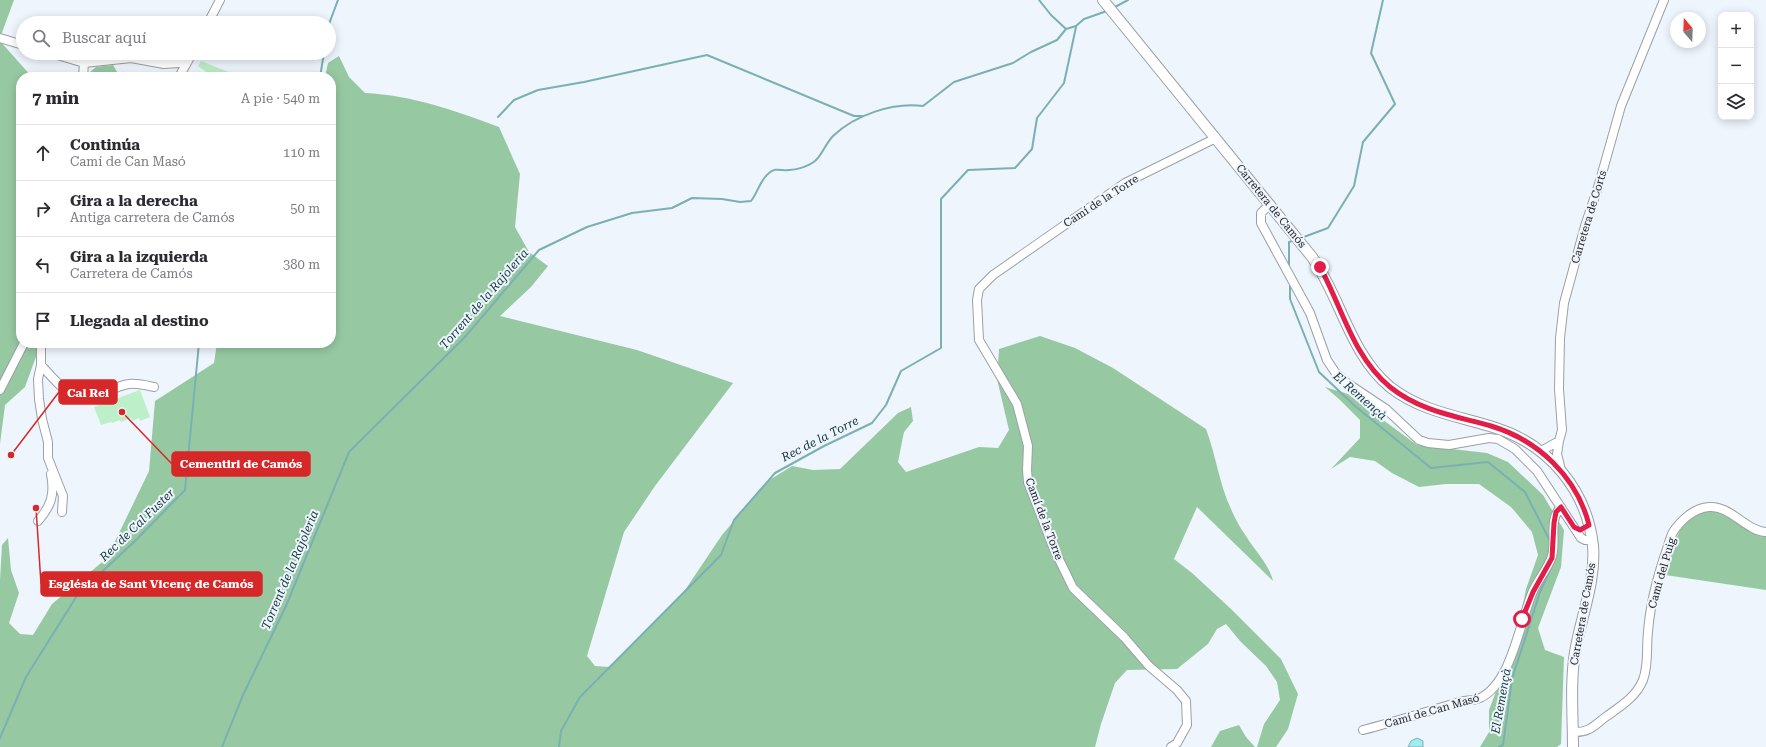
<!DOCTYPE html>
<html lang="es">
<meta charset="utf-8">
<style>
:root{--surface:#fff;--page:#f2f2f3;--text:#2b2b33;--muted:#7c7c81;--line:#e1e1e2}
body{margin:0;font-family:"Roboto Serif",serif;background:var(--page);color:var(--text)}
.controls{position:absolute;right:12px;top:12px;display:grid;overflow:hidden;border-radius:8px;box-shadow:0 2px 10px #0003}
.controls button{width:36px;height:36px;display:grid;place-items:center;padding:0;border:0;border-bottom:1px solid var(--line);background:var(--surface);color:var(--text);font:20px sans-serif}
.compass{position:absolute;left:1670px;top:12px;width:36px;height:36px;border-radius:50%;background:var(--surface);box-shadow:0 2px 10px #0003;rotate:341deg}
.stop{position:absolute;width:12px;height:12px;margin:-9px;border:3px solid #e11d48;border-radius:50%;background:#fff}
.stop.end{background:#e11d48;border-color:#fff;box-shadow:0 1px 4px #0008}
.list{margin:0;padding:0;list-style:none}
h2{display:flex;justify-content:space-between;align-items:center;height:52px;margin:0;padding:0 16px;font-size:17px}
h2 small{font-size:13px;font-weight:400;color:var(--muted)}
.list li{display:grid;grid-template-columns:26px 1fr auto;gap:12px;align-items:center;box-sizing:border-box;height:56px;padding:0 16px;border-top:1px solid var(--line)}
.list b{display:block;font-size:15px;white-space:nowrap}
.list p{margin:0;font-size:13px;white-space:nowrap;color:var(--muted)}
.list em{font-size:13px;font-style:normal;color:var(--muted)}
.icon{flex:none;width:22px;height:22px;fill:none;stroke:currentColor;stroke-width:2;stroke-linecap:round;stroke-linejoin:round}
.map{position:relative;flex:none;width:1766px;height:747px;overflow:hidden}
.search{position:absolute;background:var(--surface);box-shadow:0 2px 10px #0003;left:16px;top:16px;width:320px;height:44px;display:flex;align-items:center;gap:10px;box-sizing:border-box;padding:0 14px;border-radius:22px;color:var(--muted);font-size:15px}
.panel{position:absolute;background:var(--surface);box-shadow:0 2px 10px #0003;left:16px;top:72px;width:320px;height:276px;border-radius:16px}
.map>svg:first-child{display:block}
</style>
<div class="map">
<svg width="1766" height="747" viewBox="0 0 1766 747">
<rect width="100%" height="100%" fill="#eff5fd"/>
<path fill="#bdefc9" d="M201,61L241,77H213L198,66Z
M140,390L150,417L140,421L139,418L132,421L131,418L121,422L120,420L112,423L111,422L101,425L94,407Z"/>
<path fill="#96c9a2" d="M0,0H14L0,38Z
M0,41L32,77H21V343H41L25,387L5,405L0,444Z
M339,56L349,77L365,93C412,95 456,111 499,127L520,174L515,227L529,252L548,266L531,287L500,316L637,350L733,383L655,486L624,532L587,656L595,666L610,667L681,596L722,535L768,481L792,466L813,470L840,469L898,413L911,407L913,421L904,432L898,462L906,472L979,447L998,448L1009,430L997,379L999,349L1040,336L1075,348L1113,368L1206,429C1216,455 1219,484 1231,509C1235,518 1240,528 1246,536C1255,551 1269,564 1273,581L1197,507L1174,559L1192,573L1230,608L1281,659L1298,694L1288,729L1276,747H1257L1264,724L1280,700L1277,682L1266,666L1240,641L1226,624L1217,629L1208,644L1177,669L1127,670L1115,683L1101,724L1095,747H0V580L2,545L8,538L11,570L19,593L9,623L20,634L33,635L52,604L107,558L149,471L155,401L214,363L217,343H331V77H325L328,63Z
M113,65L120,77H84L96,67Z
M1325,387L1348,394L1417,445L1487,453L1508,462L1543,495L1564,530L1561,567L1538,628L1545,650L1564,657L1561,744L1557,747H1480L1489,732V710L1517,636L1526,589L1538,555L1532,532L1511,507L1479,484H1446L1419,487L1392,473L1375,461L1350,457L1331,469L1360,438V420L1339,399Z
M1720,508L1766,536V590L1665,575L1678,534L1690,513Z
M1239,725L1246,737L1255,747H1211L1220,731Z"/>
<path fill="#9fecf1" stroke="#7ab0b4" d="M1417,738L1423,741V747H1408L1411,741Z"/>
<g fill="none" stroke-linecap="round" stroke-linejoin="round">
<path stroke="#7ab0b4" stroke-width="2" d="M1039,0L1051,15L1066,29
M1113,8L1128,0
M329,24L338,0
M320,77L324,53
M498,117L514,100L538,90L584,82L707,55L854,116H862
M1301,238L1328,228L1354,186L1363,142L1395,104L1371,53L1383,0
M1289,269V242L1295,240
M1290,282V299L1319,372L1355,406L1431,468L1488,462L1525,492L1550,541
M0,738L26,677L78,594L134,542L185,490L199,343
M222,747L243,695L286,606L349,452L464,338L539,250L587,227L632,213L672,208L692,198L722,199L740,202L751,201C758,192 760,180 769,173C775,167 782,171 789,170C797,170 809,166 815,161C822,155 826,143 833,136C855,115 893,102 923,106L954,82L1013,63L1031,52L1057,40L1066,29L1076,26L1084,19L1107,11
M559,747L561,731L580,697L721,555L734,520L775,473L824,446L872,423L886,405L901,371L941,348V199L968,170L1015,168L1032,149L1037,118L1064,83L1076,27
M1499,747L1503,745L1512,679L1540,592L1551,568"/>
<defs>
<path id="minor" d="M208,23L220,0
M0,38L23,45
M51,53L84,63L131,58L164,64L179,63L190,57
M83,77L84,63
M179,77L189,59
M1270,204L1261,213V223L1310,313L1327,360L1335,372L1347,383L1386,409L1419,440L1428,443L1449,445L1489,438L1498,439L1515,449L1537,471L1581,538L1585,540H1592
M41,343V365L38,379L39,399L42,419L48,442V458L63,496L62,512
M41,365C49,374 64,392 76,396C94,404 111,386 129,384C137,383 145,385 154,387
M0,390L24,343
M1541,451L1559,441
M1561,470L1557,454L1559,441L1562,430L1559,389L1560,338L1564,303L1585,226L1599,184L1621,106L1664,0
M38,521C51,506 55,495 51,474
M1363,730C1394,722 1425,712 1456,703C1464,700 1473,701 1480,698C1512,683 1520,620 1533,591C1538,580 1546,571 1551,559C1558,543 1547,521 1561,507
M1573,732C1590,733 1594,725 1607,716C1621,706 1636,697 1643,680C1649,664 1646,649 1648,632C1650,605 1657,578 1666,552C1668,546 1670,538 1673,532C1681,520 1694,508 1709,507C1730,505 1746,531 1766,532
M1171,747L1177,743L1187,725L1186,701L1177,690L1149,666L1124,637L1073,588L1054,549L1028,482L1027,470L1028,446L1017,404L979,340L977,300L979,289L993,275L1125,183L1216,138"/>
<path id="tertiary" d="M1103,0L1312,257C1341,298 1350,354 1390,387C1422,412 1459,416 1496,428C1549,445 1587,490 1593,546C1596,581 1581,617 1575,652C1570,684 1573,715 1573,747"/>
</defs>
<use href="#minor" stroke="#9aa0a7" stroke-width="10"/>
<use href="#tertiary" stroke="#9aa0a7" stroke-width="12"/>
<use href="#minor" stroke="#fff" stroke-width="8"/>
<use href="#tertiary" stroke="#fff" stroke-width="10"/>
</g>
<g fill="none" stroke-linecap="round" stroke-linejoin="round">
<path stroke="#e11d48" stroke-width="5" d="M1320,267C1342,307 1353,357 1390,387C1420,411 1455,416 1491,426C1538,440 1577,477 1589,525L1580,530L1574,527L1561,507L1556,512L1554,523L1552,558L1533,592L1522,619"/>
</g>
<g text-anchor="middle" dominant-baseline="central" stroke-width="4" stroke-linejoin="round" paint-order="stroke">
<g font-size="11" fill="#222427" stroke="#eff5fd">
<text transform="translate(1101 201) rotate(-33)">Camí de la Torre</text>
<text transform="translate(1271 206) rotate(51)">Carretera de Camós</text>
<text transform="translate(1589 217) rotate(-73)">Carretera de Corts</text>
<text transform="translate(1044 519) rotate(69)">Camí de la Torre</text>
<text transform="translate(1662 573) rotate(-74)">Camí del Puig</text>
<text transform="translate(1583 614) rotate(-80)">Carretera de Camós</text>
<text transform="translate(1432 711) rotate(-16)">Camí de Can Masó</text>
</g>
<g font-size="12" font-style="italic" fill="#12383b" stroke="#eff5fd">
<text transform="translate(484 299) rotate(-49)">Torrent de la Rajoleria</text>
<text transform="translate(1360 396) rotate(41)">El Remençà</text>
<text transform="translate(820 439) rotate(-27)">Rec de la Torre</text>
<text transform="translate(137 525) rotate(-44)">Rec de Cal Fuster</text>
<text transform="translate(290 570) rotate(-67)">Torrent de la Rajoleria</text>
<text transform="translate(1501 701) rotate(-80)">El Remençà</text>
</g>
</g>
<path fill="none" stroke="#d62828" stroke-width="1.5" d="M11 455L59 392M122 412L172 464M36 508L41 584"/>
<g fill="#d62828" stroke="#eff5fd" stroke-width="1.5">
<circle cx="11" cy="455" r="4"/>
<circle cx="122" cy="412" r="4"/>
<circle cx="36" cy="508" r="4"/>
</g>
<g fill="#d62828" stroke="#d62828" stroke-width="1.5">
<rect x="59" y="380" width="58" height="24" rx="4"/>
<rect x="172" y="452" width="138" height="24" rx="4"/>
<rect x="41" y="572" width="221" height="24" rx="4"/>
</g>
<g font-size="12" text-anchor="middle" font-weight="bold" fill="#fff">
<text x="88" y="397">Cal Rei</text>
<text x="241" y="468">Cementiri de Camós</text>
<text x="151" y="588">Església de Sant Vicenç de Camós</text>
</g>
</svg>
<div class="controls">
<button>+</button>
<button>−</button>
<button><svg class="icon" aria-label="layers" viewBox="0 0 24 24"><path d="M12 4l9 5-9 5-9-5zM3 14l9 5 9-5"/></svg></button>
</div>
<svg class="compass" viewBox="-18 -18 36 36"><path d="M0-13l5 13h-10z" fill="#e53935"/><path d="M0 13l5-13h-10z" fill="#7c7c81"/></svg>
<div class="stop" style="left:1522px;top:619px"></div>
<div class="stop end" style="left:1320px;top:267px"></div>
<div class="search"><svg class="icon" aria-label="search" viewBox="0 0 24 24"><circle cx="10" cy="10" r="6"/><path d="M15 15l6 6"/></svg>Buscar aquí</div>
<section class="panel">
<h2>7 min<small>A pie · 540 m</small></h2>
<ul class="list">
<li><svg class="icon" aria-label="ahead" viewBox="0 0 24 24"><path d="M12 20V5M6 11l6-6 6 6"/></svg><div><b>Continúa</b><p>Camí de Can Masó</p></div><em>110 m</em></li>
<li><svg class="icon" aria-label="right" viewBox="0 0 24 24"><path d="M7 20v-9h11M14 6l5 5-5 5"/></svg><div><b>Gira a la derecha</b><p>Antiga carretera de Camós</p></div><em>50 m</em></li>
<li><svg class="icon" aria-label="left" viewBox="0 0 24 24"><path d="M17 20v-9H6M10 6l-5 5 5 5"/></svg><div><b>Gira a la izquierda</b><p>Carretera de Camós</p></div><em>380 m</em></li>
<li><svg class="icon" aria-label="arrive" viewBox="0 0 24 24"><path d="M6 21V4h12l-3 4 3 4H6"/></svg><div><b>Llegada al destino</b></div></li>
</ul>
</section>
</div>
